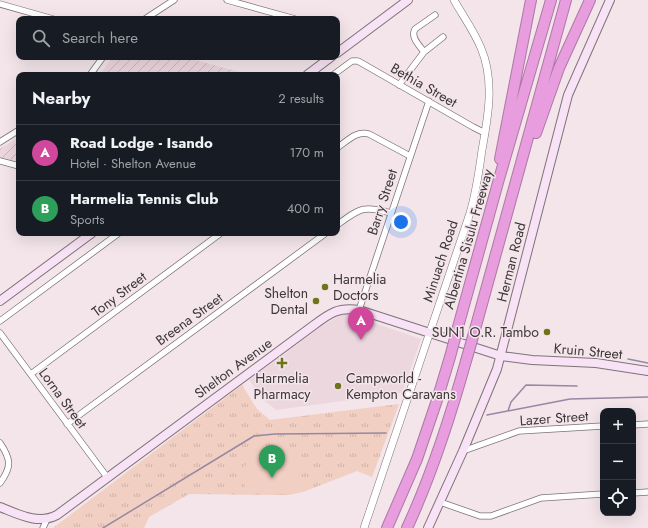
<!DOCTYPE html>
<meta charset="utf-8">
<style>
:root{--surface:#171b24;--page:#20242c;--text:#f1f3f6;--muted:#9ea1a6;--line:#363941;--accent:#6f7319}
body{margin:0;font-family:Jost,sans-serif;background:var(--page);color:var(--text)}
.controls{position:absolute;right:12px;bottom:12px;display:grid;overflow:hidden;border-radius:8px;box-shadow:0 4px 16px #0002}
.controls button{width:36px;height:36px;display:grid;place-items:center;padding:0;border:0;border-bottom:1px solid var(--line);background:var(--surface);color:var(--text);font:20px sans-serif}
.you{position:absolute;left:401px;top:222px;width:14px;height:14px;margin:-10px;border:3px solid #fff;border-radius:50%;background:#1a73e8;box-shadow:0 0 0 6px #1a73e833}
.badge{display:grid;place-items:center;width:26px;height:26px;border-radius:50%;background:var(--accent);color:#fff;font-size:13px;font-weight:700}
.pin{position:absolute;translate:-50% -33px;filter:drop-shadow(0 1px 2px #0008)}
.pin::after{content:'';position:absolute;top:21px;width:14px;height:12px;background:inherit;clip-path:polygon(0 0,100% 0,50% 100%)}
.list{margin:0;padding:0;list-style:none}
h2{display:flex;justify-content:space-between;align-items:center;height:52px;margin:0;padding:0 16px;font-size:17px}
h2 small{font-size:13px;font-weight:400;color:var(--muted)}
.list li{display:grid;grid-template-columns:26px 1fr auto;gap:12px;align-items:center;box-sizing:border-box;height:56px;padding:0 16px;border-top:1px solid var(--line)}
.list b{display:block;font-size:15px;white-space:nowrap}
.list p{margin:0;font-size:13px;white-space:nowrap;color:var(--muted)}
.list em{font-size:13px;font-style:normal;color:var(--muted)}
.icon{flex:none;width:22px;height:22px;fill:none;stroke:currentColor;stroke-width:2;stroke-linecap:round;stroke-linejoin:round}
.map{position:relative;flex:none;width:648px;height:528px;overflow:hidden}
.search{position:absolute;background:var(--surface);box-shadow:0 4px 16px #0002;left:16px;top:16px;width:324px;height:44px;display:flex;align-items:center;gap:10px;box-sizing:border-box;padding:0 14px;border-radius:8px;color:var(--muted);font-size:15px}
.panel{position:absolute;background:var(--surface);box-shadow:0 4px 16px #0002;left:16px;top:72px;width:324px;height:164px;border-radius:8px}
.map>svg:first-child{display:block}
</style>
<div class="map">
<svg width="648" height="528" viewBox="0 0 648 528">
<defs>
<pattern id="industrial-furrows" width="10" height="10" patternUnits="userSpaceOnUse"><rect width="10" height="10" fill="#edd7df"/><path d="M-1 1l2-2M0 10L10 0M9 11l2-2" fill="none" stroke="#ccb9c0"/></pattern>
<pattern id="grass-tufts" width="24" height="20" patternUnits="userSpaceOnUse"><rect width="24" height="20" fill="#f1cfc2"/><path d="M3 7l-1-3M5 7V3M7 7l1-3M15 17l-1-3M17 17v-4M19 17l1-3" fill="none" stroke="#d0b2a7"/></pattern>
</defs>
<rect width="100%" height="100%" fill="#f3e5ea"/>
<path fill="#edd7df" d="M345,313L421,339L402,393L276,410L265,401L249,380L323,325Z"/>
<path fill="url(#industrial-furrows)" d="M113,57H185L250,75H99Z
M19,137V162L0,157V149Z"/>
<path fill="url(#grass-tufts)" d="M242,385L257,409L270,420L399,404L372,477L357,471L303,492L288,495L189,494L149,517L144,528H53Z"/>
<path fill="#f1cfc2" d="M300,450V490L288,494L245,493L244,466L247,465L246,451Z"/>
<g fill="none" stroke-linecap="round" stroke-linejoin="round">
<path stroke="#9688a3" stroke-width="1.5" d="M628,359L648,363
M508,411L511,402L526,385L577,386
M487,415L570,399L648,397
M103,528L254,436L275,434L386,433"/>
<defs>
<path id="minor" d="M227,0L295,19
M0,4L53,19
M145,19L174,0
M424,52C420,46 410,37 415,29L435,15
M90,75L103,57
M333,75L352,61H358L473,127L485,133
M399,85L424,52L443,37
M0,142L19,130
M337,148C347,141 357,130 369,134L410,156
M0,161L19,166
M337,225C360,208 363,205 391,213
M359,310L429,101
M0,321L119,233
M0,333L107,477
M31,374L221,233
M67,424L326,233
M633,425L648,424
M0,443C11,459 12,467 0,483
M463,451L519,431L603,426
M633,493L648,492
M440,502L480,516H491L541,498L603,494
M43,528L47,519"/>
<path id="tertiary" d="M364,528L470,213C476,193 479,172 482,150C488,117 495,81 481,48C474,31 463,16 454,0"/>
<path id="secondary" d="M337,53L408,0
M307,75L331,57
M0,301L92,233
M0,507C18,514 38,525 57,515L314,325C330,313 338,307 359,310L501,356L532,360L596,363L648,371
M428,528L463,451L497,369L568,95L610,0"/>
<path id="motorway" d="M536,133L559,68L590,0
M500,159L531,0
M458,327L499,179L551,0
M474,333L566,0
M387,528L417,459L437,400L450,357
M407,528C432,474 450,418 466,361"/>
</defs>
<use href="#minor" stroke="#7e7377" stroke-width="7"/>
<use href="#tertiary" stroke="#7e7377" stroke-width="8"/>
<use href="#secondary" stroke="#7e7377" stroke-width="10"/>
<use href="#motorway" stroke="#ac79a4" stroke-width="12"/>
<use href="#minor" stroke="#fff" stroke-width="5.5"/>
<use href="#tertiary" stroke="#fff" stroke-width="7"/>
<use href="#secondary" stroke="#f8e2f5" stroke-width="8"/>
<use href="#motorway" stroke="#e79dde" stroke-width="10"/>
<defs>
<path id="motorway-bridge" d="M450,357L458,327
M466,361L474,333"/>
</defs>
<use href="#motorway-bridge" stroke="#ac79a4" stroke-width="12" stroke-linecap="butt"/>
<use href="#motorway-bridge" stroke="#e79dde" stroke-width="10"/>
</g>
<g fill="#6f7319" stroke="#f3e5ea" stroke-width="1.5">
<circle cx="325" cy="287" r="4"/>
<circle cx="316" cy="301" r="4"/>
<circle cx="547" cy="332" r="4"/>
<path d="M280 357h4v4h4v4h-4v4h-4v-4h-4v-4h4z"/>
<circle cx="338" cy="386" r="4"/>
</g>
<g text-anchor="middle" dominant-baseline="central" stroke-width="3" stroke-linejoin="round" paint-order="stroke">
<g font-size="14" fill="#3d3739" stroke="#f3e5ea">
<text transform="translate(424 85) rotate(30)">Bethia Street</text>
<text transform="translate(382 202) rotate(-72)">Barry Street</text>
<text transform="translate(468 239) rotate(-74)">Albertina Sisulu Freeway</text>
<text transform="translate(440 261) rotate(-72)">Minuach Road</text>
<text transform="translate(511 262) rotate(-76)">Herman Road</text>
<text transform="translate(119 294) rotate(-37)">Tony Street</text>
<text transform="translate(189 319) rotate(-36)">Breena Street</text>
<text transform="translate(588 351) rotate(5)">Kruin Street</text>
<text transform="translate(233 368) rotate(-36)">Shelton Avenue</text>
<text transform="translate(63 398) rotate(54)">Lorna Street</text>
<text transform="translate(554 418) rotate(-4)">Lazer Street</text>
</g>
<g font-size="14" fill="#3d3739" stroke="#f3e5ea" text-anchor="start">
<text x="333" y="279">Harmelia<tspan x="333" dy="16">Doctors</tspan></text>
<text x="308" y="293" text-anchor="end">Shelton<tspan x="308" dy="16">Dental</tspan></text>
<text x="539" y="332" text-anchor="end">SUN1 O.R. Tambo</text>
<text x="282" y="378" text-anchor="middle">Harmelia<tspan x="282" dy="16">Pharmacy</tspan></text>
<text x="346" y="378">Campworld -<tspan x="346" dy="16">Kempton Caravans</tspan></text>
</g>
</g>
</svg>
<div class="controls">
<button>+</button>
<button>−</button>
<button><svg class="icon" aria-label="locate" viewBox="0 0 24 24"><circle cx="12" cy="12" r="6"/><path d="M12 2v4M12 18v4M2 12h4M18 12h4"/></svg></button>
</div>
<div class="you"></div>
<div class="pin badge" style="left:361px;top:340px;background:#d1479c">A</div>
<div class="pin badge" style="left:272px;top:478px;background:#2e9e5b">B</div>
<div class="search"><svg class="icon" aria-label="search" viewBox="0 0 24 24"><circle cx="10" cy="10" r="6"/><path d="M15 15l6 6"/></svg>Search here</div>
<section class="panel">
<h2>Nearby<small>2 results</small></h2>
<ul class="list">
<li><span class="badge" style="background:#d1479c">A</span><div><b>Road Lodge - Isando</b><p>Hotel · Shelton Avenue</p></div><em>170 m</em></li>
<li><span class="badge" style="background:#2e9e5b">B</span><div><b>Harmelia Tennis Club</b><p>Sports</p></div><em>400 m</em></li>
</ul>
</section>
</div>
